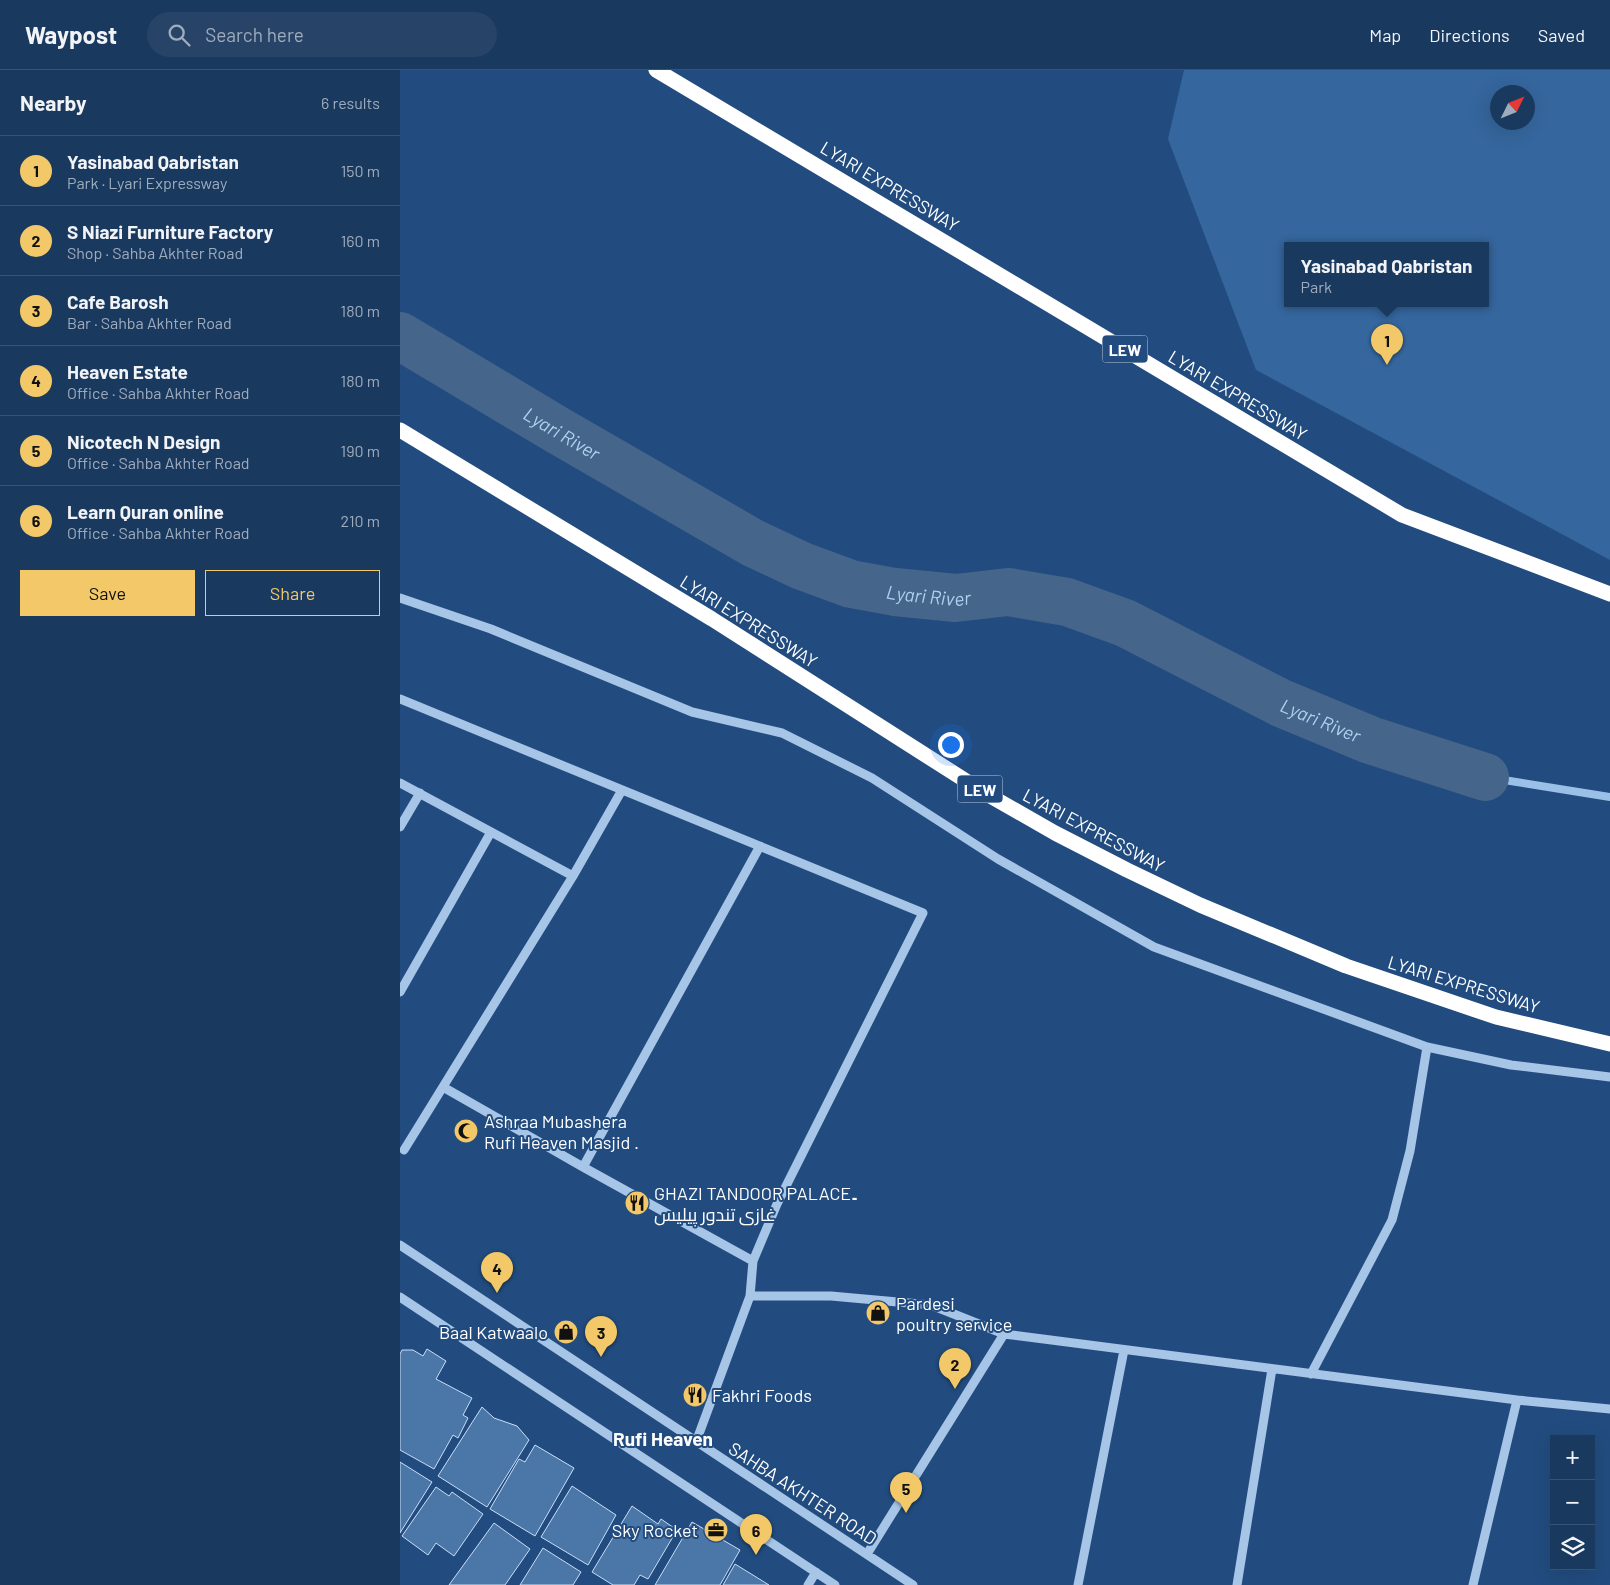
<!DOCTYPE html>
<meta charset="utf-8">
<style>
:root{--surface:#1a395f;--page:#274468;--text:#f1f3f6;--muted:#9facbd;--line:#385374;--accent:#f3c868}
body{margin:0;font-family:Barlow,Cairo,sans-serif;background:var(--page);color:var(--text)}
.controls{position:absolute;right:15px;bottom:15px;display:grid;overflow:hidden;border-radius:0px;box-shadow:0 5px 20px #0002}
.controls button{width:45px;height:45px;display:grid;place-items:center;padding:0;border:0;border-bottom:1px solid var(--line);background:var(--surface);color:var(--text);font:25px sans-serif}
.compass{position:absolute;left:1090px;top:15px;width:45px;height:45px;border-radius:50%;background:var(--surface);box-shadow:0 5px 20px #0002;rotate:47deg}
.you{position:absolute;left:550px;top:674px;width:18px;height:18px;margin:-12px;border:4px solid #fff;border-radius:50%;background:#1a73e8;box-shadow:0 0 0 8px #1a73e833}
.badge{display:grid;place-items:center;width:32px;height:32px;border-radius:50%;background:var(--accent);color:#111;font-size:16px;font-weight:700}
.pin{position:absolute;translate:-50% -41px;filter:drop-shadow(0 1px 2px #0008)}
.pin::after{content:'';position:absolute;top:26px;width:18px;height:15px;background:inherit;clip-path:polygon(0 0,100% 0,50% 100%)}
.popup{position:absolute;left:884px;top:172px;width:205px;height:65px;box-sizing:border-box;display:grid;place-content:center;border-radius:0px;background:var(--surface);filter:drop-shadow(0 1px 4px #0005);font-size:16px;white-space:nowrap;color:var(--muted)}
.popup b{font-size:19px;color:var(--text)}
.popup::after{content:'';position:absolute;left:50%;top:100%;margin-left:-10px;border:10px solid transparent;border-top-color:var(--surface)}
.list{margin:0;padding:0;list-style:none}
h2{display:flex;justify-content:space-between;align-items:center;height:65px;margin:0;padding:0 20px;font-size:21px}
h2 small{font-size:16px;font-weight:400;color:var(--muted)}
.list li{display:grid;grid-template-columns:32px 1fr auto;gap:15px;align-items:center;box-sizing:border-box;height:70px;padding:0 20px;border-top:1px solid var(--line)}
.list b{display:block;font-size:19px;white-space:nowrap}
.list p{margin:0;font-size:16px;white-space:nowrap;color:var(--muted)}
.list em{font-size:16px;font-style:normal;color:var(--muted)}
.actions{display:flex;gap:10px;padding:15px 20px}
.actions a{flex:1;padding:11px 0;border:1px solid var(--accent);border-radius:0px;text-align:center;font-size:18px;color:var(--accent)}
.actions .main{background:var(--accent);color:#111}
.icon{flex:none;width:28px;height:28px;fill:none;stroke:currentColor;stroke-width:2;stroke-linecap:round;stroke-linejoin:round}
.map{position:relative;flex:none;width:1210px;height:1515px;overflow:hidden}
header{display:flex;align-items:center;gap:30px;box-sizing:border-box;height:70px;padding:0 25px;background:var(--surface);border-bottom:1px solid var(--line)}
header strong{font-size:24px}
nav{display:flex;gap:28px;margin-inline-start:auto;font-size:18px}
.search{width:350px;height:45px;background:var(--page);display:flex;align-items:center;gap:12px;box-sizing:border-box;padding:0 18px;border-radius:28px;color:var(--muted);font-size:19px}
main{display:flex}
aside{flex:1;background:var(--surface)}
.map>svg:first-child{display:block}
</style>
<header>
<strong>Waypost</strong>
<div class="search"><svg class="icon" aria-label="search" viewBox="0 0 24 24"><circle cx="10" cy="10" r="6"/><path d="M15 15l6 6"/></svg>Search here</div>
<nav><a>Map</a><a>Directions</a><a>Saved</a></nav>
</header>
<main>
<aside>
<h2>Nearby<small>6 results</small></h2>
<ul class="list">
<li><span class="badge">1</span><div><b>Yasinabad Qabristan</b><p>Park · Lyari Expressway</p></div><em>150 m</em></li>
<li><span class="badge">2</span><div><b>S Niazi Furniture Factory</b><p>Shop · Sahba Akhter Road</p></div><em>160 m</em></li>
<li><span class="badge">3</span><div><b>Cafe Barosh</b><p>Bar · Sahba Akhter Road</p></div><em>180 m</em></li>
<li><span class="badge">4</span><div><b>Heaven Estate</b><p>Office · Sahba Akhter Road</p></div><em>180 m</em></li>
<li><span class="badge">5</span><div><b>Nicotech N Design</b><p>Office · Sahba Akhter Road</p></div><em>190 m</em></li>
<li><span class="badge">6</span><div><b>Learn Quran online</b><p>Office · Sahba Akhter Road</p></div><em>210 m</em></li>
</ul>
<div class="actions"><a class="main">Save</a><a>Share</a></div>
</aside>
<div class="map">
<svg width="1210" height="1515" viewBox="0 0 1210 1515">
<rect width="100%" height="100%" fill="#224c7f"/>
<path fill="#35669d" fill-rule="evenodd" d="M784,0H1210V490L856,300L768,69ZM1098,22H1128V52H1098ZM888,176H1086V234H888Z"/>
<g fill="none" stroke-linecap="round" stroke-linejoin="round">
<path stroke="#9ac0e8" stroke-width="8" d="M1085,707L1210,727"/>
<path stroke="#46658a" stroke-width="48" id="s1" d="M0,266L159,361L353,473L402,496L451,514L495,522L556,528L608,522L667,532L725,553L881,633L970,670L1085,707"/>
</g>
<path fill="#4a76a8" stroke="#cadef5" d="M27,1279L46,1291L36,1309L72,1328L63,1345L68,1348L58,1368L53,1365L34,1399L0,1380V1284L2,1280H13L23,1286Z
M82,1337L94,1348L117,1356L129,1370L87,1437L38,1406Z
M135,1375L174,1398L135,1466L90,1439L119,1389L125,1392Z
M0,1392L32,1412L0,1463Z
M172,1416L216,1445L188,1495L141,1467Z
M36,1417L49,1426L52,1422L83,1444L54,1486L36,1473L28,1485L2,1466Z
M232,1436L258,1454L261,1449L277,1460L248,1509L240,1505L234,1515H213L192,1502Z
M292,1452L340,1480L320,1515H255Z
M94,1453L130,1479L105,1515H49Z
M143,1478L181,1502L173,1515H120Z
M335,1494L369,1515H323Z"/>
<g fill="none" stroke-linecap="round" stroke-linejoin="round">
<path stroke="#a6c5e7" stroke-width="9" d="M0,528L91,559L292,642L382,663L472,708L598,789L754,877L1027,977L1111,995L1210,1007
M0,629L523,843L377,1134L353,1191L350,1226L296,1372
M0,713L173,806
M0,757L20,723
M0,922L91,762
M43,1017L183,1097L353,1191
M4,1080L173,806L222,720
M183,1097L360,776
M0,1175L513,1515
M350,1226H431L531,1235L604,1264L1117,1330L1210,1339
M0,1227L435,1515
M911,1304L992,1150L1010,1081L1027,977
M467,1484L604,1264
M408,1515L416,1502
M678,1515L724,1280
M837,1515L872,1299
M1073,1515L1117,1330"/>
<path stroke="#fff" stroke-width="15" d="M256,0L1002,445L1210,524
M0,360L312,549L585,723L655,763L727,800L800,835L946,896L1096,947L1210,974"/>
</g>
<defs>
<symbol id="mosque-disc" viewBox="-11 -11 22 22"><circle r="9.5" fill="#f3c868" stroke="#224c7f"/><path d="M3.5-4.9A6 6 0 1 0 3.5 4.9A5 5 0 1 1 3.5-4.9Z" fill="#111"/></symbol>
<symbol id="restaurant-disc" viewBox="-11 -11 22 22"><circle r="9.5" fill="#f3c868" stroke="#224c7f"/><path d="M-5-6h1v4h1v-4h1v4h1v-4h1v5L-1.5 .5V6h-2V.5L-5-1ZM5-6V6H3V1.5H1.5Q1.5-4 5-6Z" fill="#111"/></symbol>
<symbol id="shop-disc" viewBox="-11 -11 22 22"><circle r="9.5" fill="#f3c868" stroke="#224c7f"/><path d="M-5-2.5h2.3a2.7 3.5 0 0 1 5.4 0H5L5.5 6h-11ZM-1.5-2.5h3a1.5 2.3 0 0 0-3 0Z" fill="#111"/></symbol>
<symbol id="office-disc" viewBox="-11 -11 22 22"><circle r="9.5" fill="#f3c868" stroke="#224c7f"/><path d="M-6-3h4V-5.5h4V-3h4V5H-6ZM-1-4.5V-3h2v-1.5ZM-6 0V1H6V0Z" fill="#111"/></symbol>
</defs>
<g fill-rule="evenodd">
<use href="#mosque-disc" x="52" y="1047" width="28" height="28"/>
<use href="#restaurant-disc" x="223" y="1119" width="28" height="28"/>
<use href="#shop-disc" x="464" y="1229" width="28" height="28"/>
<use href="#shop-disc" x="152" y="1248" width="28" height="28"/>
<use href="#restaurant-disc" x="281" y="1311" width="28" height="28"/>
<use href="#office-disc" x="302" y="1446" width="28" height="28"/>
</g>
<g text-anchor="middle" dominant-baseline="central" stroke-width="4" stroke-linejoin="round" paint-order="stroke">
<g fill="#224c7f" stroke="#bdc9d9" stroke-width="1">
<rect x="702.5" y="265.5" width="45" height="27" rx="4"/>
<rect x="557.5" y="705.5" width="45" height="27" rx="4"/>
</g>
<g font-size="16" font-weight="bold" fill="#fff">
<text x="725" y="279">LEW</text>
<text x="580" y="719">LEW</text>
</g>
<g font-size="18" fill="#fff" stroke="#224c7f">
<text transform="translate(490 116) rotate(31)">LYARI EXPRESSWAY</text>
<text transform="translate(838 325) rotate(31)">LYARI EXPRESSWAY</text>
<text transform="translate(349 551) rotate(32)">LYARI EXPRESSWAY</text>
<text transform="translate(694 760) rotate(28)">LYARI EXPRESSWAY</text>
<text transform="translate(1064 914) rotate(17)">LYARI EXPRESSWAY</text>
<text transform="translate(403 1423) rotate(33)">SAHBA AKHTER ROAD</text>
</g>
<g font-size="18" fill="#fff" stroke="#224c7f" text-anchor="start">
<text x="84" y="1051">Ashraa Mubashera<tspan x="84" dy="21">Rufi Heaven Masjid .</tspan></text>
<text x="254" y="1123">GHAZI TANDOOR PALACE۔<tspan x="254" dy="21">غازی تندور پیلیس</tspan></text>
<text x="496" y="1233">Pardesi<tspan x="496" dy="21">poultry service</tspan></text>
<text x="148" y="1262" text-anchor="end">Baal Katwaalo</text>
<text x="312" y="1325">Fakhri Foods</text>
<text x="298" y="1460" text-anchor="end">Sky Rocket</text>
</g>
<g font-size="19" font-style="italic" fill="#b2cfef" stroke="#224c7f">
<text stroke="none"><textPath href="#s1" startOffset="189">Lyari River</textPath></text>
<text stroke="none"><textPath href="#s1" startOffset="594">Lyari River</textPath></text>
<text stroke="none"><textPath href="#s1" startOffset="1014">Lyari River</textPath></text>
</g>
<g font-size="19" font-weight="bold" fill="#fff" stroke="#224c7f">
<text x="263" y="1368">Rufi Heaven</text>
</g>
</g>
</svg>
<div class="controls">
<button>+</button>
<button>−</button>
<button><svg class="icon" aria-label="layers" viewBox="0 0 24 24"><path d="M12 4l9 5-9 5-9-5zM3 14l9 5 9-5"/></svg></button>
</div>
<svg class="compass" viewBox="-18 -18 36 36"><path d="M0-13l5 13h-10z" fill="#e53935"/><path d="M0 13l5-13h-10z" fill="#9facbd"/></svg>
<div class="you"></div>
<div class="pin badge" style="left:987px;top:295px">1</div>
<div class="popup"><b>Yasinabad Qabristan</b>Park</div>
<div class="pin badge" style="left:555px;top:1319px">2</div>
<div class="pin badge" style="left:201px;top:1287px">3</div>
<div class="pin badge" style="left:97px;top:1223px">4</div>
<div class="pin badge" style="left:506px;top:1443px">5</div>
<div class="pin badge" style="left:356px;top:1485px">6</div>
</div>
</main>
